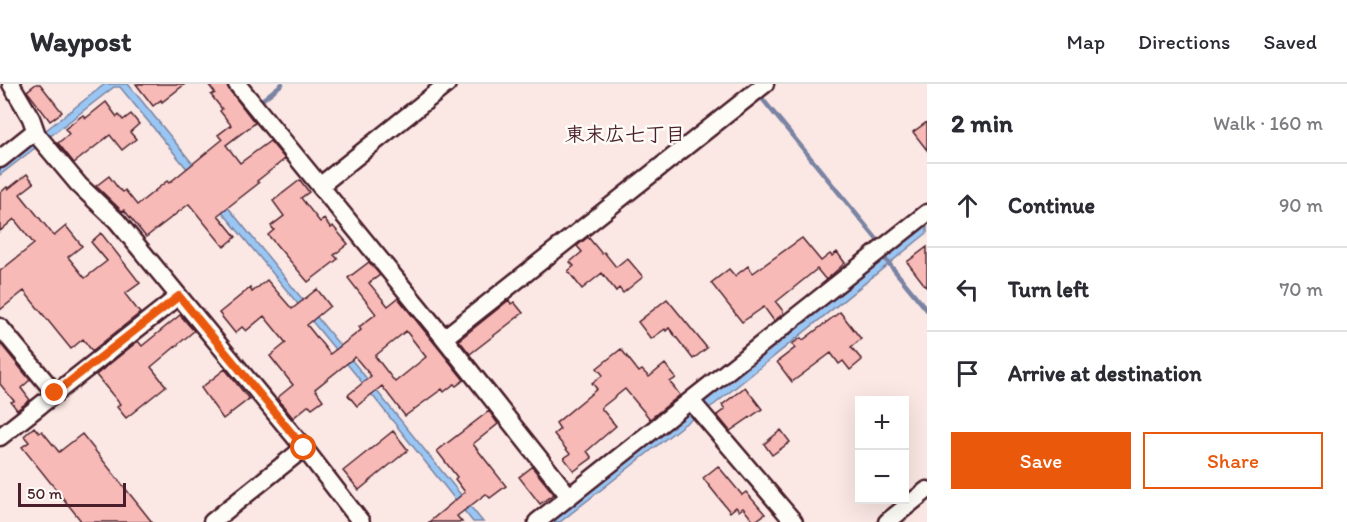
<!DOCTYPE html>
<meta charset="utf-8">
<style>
:root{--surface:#fff;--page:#f2f2f3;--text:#2b2b33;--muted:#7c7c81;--line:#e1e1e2;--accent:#ea580c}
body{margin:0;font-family:Itim,"Klee One",sans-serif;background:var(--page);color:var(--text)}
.controls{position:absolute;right:18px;bottom:18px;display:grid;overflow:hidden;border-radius:0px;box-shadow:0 6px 24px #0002}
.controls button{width:54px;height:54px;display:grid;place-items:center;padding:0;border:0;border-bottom:2px solid var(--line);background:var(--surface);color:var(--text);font:30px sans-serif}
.scale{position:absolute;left:18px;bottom:15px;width:108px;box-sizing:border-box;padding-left:6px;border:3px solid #4a1f2b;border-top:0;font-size:16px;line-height:21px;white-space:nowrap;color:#4a1f2b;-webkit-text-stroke:4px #fdfcf7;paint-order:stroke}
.stop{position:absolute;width:18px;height:18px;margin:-14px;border:4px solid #ea580c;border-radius:50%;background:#fff}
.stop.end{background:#ea580c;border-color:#fff;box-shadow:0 2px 6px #0008}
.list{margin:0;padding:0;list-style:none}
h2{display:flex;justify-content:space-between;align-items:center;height:78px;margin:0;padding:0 24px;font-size:26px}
h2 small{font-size:20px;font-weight:400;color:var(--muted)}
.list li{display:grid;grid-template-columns:39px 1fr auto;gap:18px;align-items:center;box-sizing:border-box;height:84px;padding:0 24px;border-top:2px solid var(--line)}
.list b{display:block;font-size:22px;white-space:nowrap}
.list em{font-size:20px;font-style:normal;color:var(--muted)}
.actions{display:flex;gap:12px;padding:18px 24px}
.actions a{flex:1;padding:14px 0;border:2px solid var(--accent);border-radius:0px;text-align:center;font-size:21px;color:var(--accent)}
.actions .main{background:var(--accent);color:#fff}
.icon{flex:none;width:33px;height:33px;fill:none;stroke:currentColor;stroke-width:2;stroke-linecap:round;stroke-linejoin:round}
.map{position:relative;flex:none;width:927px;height:438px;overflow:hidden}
header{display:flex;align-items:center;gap:36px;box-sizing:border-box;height:84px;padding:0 30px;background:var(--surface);border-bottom:2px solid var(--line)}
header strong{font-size:28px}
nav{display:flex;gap:33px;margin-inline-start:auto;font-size:21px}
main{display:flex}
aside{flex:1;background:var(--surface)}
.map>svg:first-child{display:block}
</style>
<header>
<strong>Waypost</strong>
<nav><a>Map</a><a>Directions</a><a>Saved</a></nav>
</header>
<main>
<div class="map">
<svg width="927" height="438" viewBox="0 0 927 438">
<rect width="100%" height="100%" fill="#fbe8e4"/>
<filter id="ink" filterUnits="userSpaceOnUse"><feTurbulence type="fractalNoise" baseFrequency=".0167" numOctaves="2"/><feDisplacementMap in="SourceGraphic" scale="12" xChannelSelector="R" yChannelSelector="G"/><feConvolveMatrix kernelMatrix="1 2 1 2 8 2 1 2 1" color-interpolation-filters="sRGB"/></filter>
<g filter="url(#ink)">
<path fill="#9ac6f3" stroke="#7a83a3" stroke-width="1.5" d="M105,0H128L483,438H473L361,297L120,3H114L0,91V82Z
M927,139V149L715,320L682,342L560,438H552Z"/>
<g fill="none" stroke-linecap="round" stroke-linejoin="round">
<path stroke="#7a83a3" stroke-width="4.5" d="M760,12L879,158
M262,16L282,0
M886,176L927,226"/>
</g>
<path fill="#f7bab7" stroke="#4a1f2b" stroke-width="1.5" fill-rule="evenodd" d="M36,0H40L62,28L50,37L27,7Z
M136,0H185L162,18L161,16L153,22Z
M208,0H225L255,39L226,61L240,79L270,57L285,75L257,97L259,99L218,131L236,153L224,163L189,120L146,153L124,126L122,127L96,102L109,92L118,104L123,108L125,106L137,121L167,97L169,99L222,56L218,51L231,41L220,27L222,25L211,11L215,9Z
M106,18L117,33L119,31L123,36L131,30L139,40L130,48L136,55L122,66L110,51L74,79L58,59L69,50L65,45L83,31L86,34Z
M927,38V66L913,48Z
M27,90L34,99L20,110L54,152L66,142L82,162L68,173L85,194L107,177L91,158L101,149L140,199L125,210L140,229L92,267L83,255L71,265L24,207L0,226V187L34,160L14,135L0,147V109L7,103L8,105Z
M300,96L309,108L301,114L320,138L324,135L331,144L333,142L348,160L334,171L338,175L308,198L268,151L274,146L271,142L284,132L273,117Z
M588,153L602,170L604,168L616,183L627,174L643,193L623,209L619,204L616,207L602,189L582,205L568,187L574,182L570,178L582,168L577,162Z
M802,154L821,177L830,170L832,172L837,168L845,179L826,196L817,185L776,218L783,227V230L774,237L764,223L742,238L711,199L729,185L735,192L748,182L753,189Z
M927,163V204L907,178Z
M369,178L380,191L369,199L388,222L398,214L464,296L456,302L454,300L444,308L442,305L405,332L382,302L357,322L348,311L371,292L355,273L315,305L323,316L312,324L309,321L293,334L277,314L293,301L270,272L286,259L264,232L246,247L242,243L235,249L219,229L250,204L252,208L267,196L292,225L317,205L330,222L307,241L330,270L361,246L359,243L376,230L348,194ZM406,247L426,273L395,298L375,272Z
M667,215L707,264L693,275L669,244L666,247L665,245L651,255L638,238Z
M509,216L511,220L514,218L523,229L470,270L459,256Z
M840,228L861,255L851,263L862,276L850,286L843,277L839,280L831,269L792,298L777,278L795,264L792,260L801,254L803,256Z
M180,231L194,247L151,283L166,302L126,334L117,323L120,320L96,291L138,257L142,262Z
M0,259L30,296L21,304L30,316L17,326L11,318L14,317L0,300Z
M621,265L639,288L642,286L649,293L665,280L676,294L670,298L680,311L650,335L625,305L601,324L616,342L587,367L592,374L574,387L564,374L570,370L554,350L560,345L556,339L597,305L592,299L603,291L597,284Z
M225,285L249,315L223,335L201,304Z
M745,303L762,325L730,347L717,331L725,325L722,321Z
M489,327L498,340L473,360L506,402L490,414L486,410L457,432L462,438H429L465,408L455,395L457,393L437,367Z
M34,343L39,349L42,347L59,368L82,350L152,438H82L22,363L29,358L24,352Z
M781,346L790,358L772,371L764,360Z
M393,347L408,366L359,406L343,387Z
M718,382L742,411L746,408L765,430L754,438L743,424L739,427L736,423L730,428L703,394Z
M532,383L554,410L540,420L519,393Z"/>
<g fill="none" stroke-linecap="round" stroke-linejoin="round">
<defs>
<path id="minor" d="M11,0L31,34L37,51L79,101L117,137L304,364L361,438
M237,0L444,254L569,412
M0,75L35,47
M321,101L447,0
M0,243L55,309
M444,254L765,0
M691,317L794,438
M0,353L179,212
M212,438L304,364
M537,438L927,129
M887,438L927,406"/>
</defs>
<use href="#minor" stroke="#4a1f2b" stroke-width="21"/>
<use href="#minor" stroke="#fdfcf7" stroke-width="16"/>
</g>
</g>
<g fill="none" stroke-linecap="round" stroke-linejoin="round" filter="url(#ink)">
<path stroke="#ea580c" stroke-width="8" d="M55,309L179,212L304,364"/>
</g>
<g text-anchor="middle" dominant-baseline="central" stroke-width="5" stroke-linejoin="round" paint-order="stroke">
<g font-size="20" font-weight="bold" fill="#4a1f2b" stroke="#fdfcf7">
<text x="625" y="50">東末広七丁目</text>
</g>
</g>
</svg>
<div class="controls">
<button>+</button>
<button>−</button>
</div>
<div class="scale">50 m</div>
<div class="stop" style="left:304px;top:364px"></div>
<div class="stop end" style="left:55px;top:309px"></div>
</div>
<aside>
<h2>2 min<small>Walk · 160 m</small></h2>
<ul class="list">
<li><svg class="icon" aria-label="ahead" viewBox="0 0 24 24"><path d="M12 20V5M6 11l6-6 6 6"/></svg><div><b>Continue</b></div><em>90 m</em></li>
<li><svg class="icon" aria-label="left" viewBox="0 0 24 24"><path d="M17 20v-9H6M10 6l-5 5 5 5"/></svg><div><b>Turn left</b></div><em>70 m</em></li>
<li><svg class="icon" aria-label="arrive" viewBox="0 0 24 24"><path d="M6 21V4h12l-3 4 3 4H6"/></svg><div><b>Arrive at destination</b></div></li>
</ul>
<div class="actions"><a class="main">Save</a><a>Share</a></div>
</aside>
</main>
